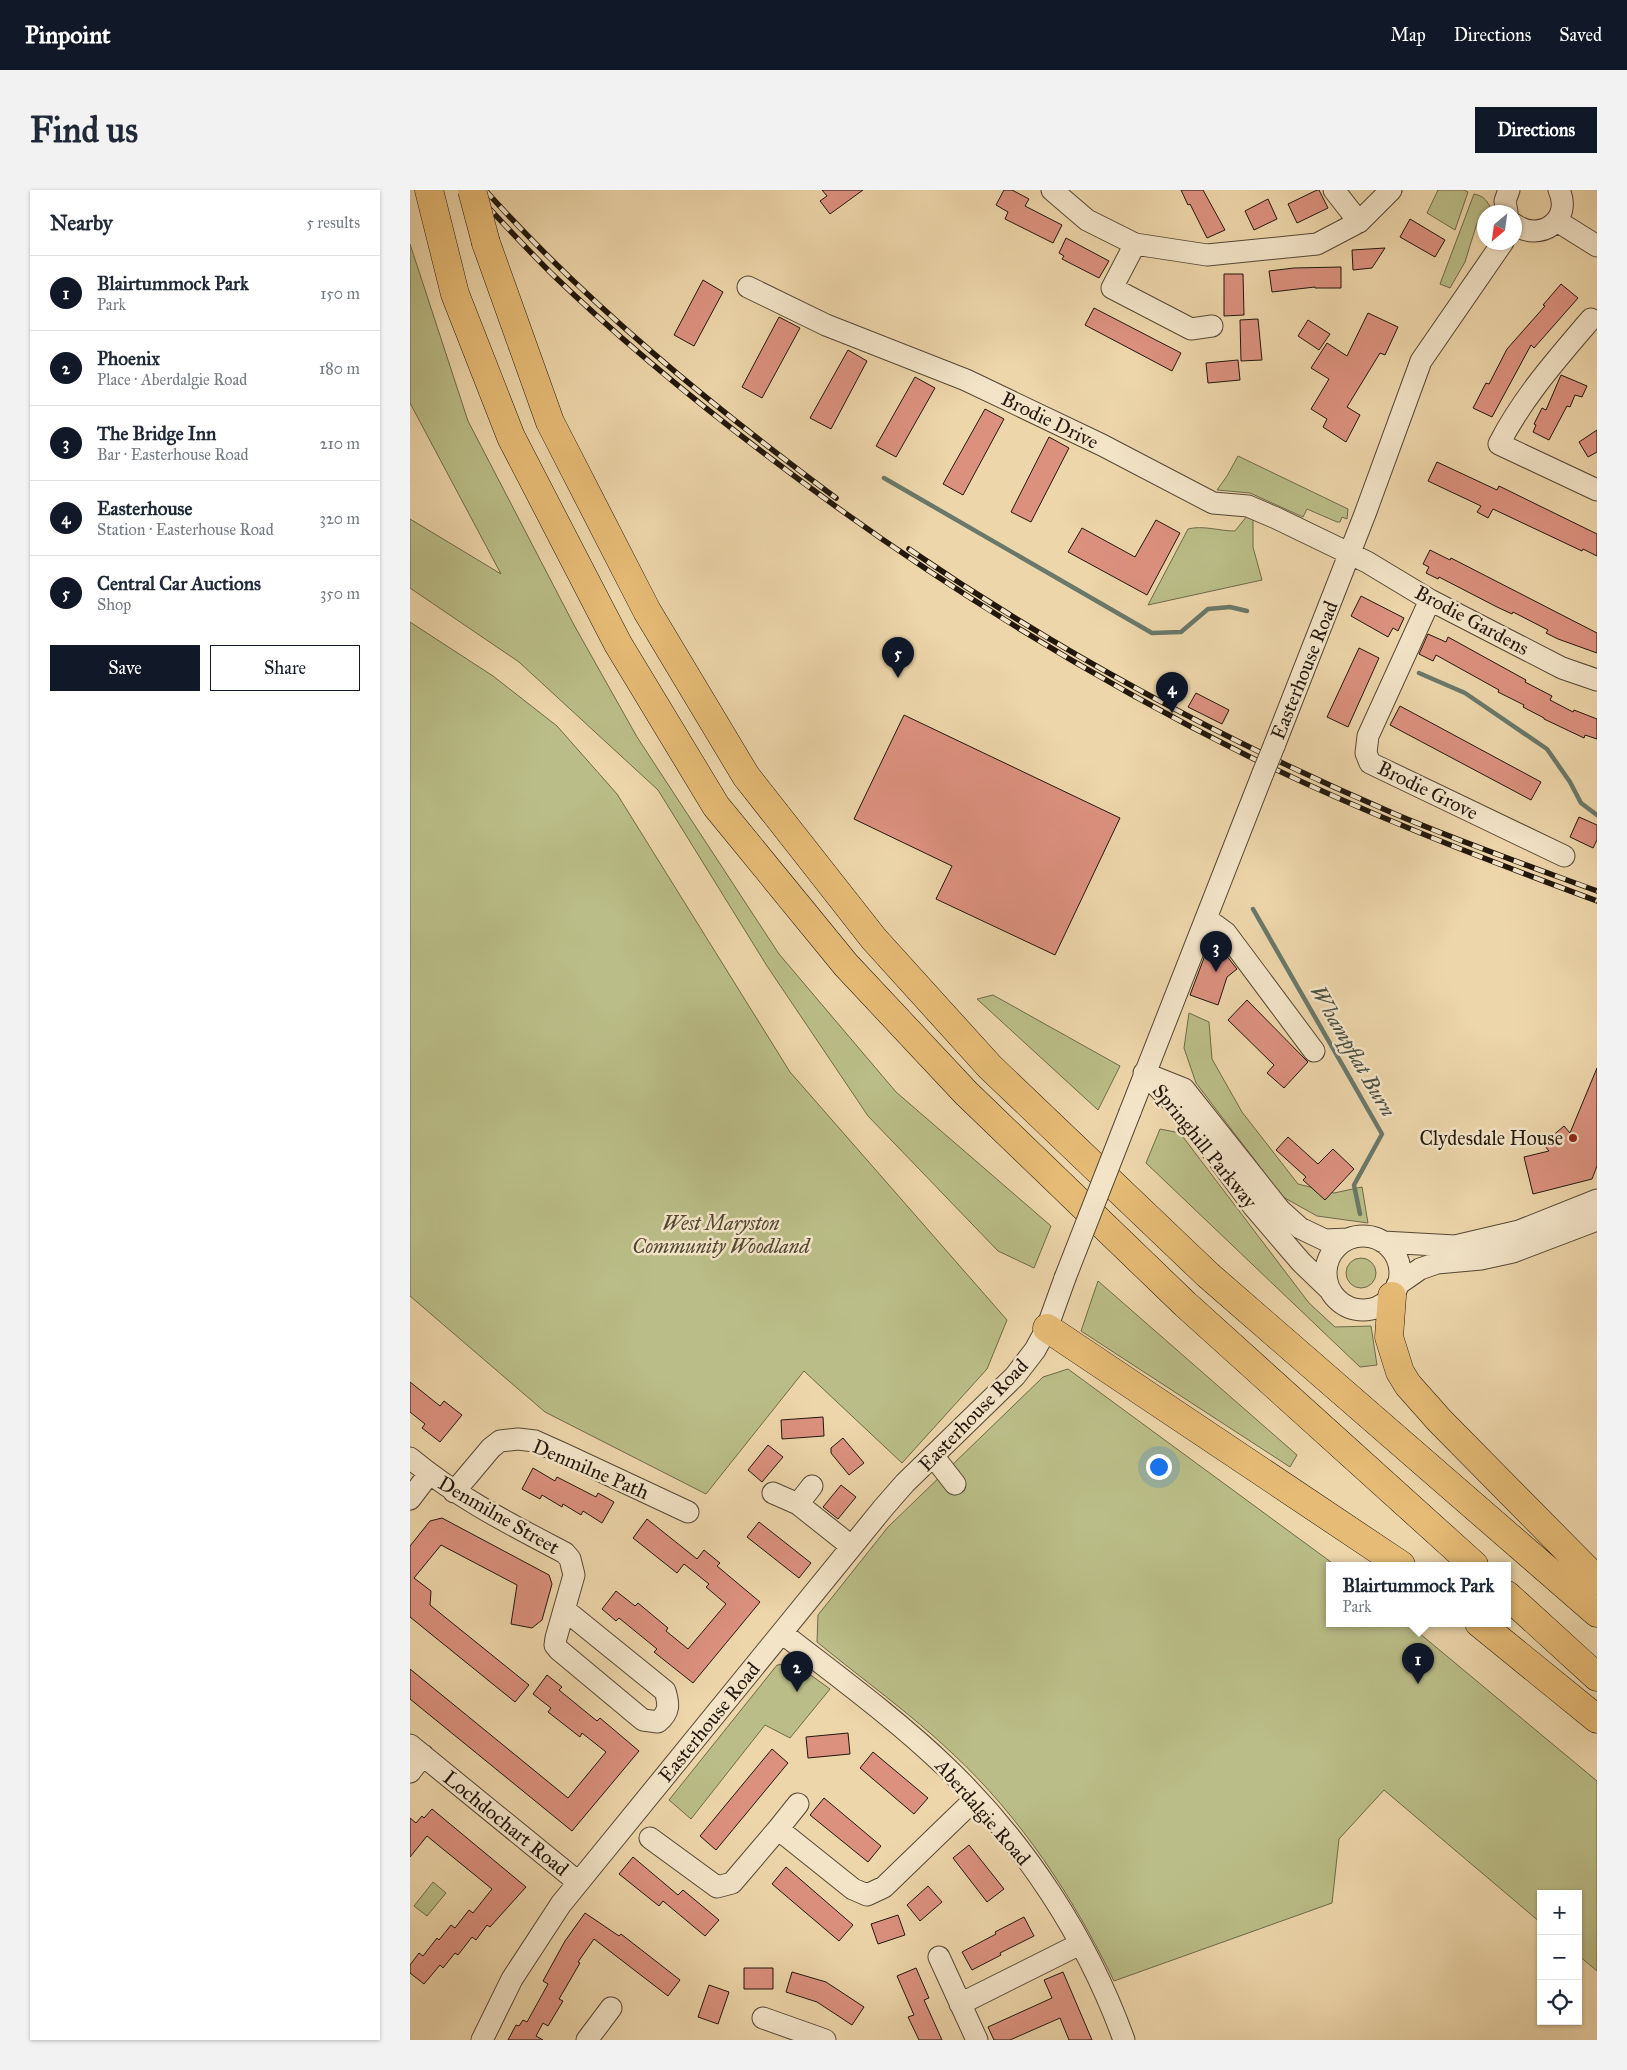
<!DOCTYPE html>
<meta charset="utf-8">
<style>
:root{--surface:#fff;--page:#f2f2f3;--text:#1f2937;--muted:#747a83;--line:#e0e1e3;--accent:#111827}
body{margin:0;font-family:"IM FELL Great Primer",serif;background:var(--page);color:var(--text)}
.controls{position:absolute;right:15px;bottom:15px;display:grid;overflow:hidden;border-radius:0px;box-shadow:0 1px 4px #0004}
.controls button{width:45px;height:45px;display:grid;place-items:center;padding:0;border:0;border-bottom:1px solid var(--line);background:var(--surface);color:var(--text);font:25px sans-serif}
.compass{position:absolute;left:1067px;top:15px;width:45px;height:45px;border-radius:50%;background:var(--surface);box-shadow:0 1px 4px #0004;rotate:209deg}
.you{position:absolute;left:748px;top:1276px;width:18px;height:18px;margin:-12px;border:4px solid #fff;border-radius:50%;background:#1a73e8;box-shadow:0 0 0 8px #1a73e833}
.badge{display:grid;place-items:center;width:32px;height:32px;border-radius:50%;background:var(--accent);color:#fff;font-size:16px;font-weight:700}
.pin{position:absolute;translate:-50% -41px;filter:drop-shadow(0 1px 2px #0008)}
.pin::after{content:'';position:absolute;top:26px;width:18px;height:15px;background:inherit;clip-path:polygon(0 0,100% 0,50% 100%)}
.popup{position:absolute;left:916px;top:1372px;width:185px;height:65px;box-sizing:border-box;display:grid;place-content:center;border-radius:0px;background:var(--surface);filter:drop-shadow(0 1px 4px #0005);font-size:16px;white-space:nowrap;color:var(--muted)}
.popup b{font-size:19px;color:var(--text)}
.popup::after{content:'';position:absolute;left:50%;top:100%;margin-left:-10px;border:10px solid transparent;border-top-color:var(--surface)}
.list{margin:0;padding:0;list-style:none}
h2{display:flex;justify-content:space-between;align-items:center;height:65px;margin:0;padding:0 20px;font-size:21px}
h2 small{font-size:16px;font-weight:400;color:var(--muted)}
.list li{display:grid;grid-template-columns:32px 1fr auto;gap:15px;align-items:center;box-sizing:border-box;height:75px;padding:0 20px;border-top:1px solid var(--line)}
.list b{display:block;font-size:19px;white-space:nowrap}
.list p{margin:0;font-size:16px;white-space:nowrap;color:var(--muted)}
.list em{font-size:16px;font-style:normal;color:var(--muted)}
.actions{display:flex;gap:10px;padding:15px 20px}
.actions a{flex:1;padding:11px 0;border:1px solid var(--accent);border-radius:0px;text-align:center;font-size:18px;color:var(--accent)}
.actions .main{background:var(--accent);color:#fff}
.icon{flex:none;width:28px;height:28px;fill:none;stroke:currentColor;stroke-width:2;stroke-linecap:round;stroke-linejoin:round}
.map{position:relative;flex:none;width:1187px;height:1850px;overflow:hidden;border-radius:0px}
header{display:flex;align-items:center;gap:30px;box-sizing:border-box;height:70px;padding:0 25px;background:var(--accent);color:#fff}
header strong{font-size:24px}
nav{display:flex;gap:28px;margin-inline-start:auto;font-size:18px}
.intro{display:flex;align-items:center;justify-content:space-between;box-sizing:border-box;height:120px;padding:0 30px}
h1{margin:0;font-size:35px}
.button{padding:12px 22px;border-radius:0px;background:var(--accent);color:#fff;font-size:18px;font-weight:700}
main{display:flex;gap:30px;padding:0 30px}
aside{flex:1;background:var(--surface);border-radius:0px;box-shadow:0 1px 4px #0004}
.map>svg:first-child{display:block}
</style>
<header>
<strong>Pinpoint</strong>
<nav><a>Map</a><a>Directions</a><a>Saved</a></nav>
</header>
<div class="intro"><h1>Find us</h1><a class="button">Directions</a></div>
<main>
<aside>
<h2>Nearby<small>5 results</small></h2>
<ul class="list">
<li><span class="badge">1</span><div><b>Blairtummock Park</b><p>Park</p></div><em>150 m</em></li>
<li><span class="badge">2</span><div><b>Phoenix</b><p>Place · Aberdalgie Road</p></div><em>180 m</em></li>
<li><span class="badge">3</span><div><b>The Bridge Inn</b><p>Bar · Easterhouse Road</p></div><em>210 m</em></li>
<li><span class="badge">4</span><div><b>Easterhouse</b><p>Station · Easterhouse Road</p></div><em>320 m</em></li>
<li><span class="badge">5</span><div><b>Central Car Auctions</b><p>Shop</p></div><em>350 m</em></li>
</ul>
<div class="actions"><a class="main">Save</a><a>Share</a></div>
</aside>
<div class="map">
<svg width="1187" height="1850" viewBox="0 0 1187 1850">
<rect width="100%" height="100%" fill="#edd6aa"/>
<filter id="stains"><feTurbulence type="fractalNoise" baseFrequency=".004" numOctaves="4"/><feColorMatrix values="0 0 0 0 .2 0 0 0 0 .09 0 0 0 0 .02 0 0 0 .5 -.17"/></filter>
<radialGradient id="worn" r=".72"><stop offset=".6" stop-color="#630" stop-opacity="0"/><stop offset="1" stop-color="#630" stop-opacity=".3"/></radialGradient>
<path fill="#babd87" stroke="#6e6a4a" d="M1028,0H1054L1058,2L1045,40L1017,23Z
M1064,4C1073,6 1076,9 1080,17L1067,33L1055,72L1040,98L1030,94Z
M0,54L58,231L164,435L227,547L369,764L486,902L641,1036L624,1078L588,1061L458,926L357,776L248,600L109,472L0,398V329L91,384L0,213Z
M828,266L938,319L937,329L932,327L930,332H927L897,319L893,327L840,303L807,300L817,286Z
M837,326L843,330V357L852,390L738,415L778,339C793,335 809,341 825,341Z
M0,432L83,486L147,536L207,604L380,882L597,1130L577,1179L492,1273L394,1181L296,1304L135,1222L0,1106Z
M583,805L710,876L688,920L567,809Z
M779,823L799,832L802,869L832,922L888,994L924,1003L952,997L958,1033L907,1026L873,1007L786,893L774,858Z
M750,939L770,943L899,1113L925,1137L961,1136L967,1175L950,1177L736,973Z
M936 1083a15 15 0 1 1 30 0a15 15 0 1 1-30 0Z
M688,1091L887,1265L880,1277L671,1141Z
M658,1179L925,1375H919V1433H997L1187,1591V1781L1168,1765V1704H1131V1733L974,1600L929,1649L922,1713L704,1791C663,1707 611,1627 542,1563C500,1523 452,1489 407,1452L408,1425L478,1337L633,1187Z
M384,1473L420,1499L380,1548L355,1535L281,1629L259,1610L367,1475Z
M23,1692L36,1703L17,1726L4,1716Z"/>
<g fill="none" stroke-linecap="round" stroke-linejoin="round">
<path stroke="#69786a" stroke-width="4.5" d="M474,288L742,443L771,442L798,419L820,417L837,421
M1009,483L1055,503L1137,559L1160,592L1171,613L1187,625
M843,719L972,944L944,995L950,1024"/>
</g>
<path fill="#dc917f" stroke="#22170c" d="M412,0H453L420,24L410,11L417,6Z
M594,0H602L619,9L615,16L652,35L643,53L595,29L598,22L586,15Z
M771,0H793L815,40L797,48L780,14L778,15Z
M907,0H909L918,18L887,33L878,14Z
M858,9L867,29L844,40L835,21Z
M1000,29L1035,50L1025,67L990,47Z
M656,48L699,71L689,88L652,69L654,66L649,63Z
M975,58L962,78L943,80L942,60Z
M931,77V98H905V97L862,102L859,81L884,78Z
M814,84H833L834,125L814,126Z
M293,90L313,102L284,156L264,145Z
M1151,94L1168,108L1124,158L1121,155L1082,227L1063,218L1076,193L1079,194L1097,159L1135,116L1133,115Z
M684,118L771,163L762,181L675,135Z
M958,123L988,137L975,165L970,163L937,217L950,225L936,252L913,237L917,229L901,219L919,189L901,178L917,153L937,166Z
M369,127L390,138L352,208L332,197Z
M848,129L852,170L831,171L830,130Z
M898,130L920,144L909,160L888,146Z
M438,160L457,171L421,239L400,228Z
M828,170L830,190L798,193L796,173Z
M1151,185L1177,196L1172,207L1165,205L1160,217L1157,216L1139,250L1123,242L1126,235L1124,234L1132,218L1136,220Z
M505,187L525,198L486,267L466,256Z
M575,219L594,229L553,305L533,294Z
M1187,240V262L1178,267L1169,252Z
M639,247L659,258L621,332L601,322Z
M1027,272L1087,300L1089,296L1187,344V366L1173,359L1172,361L1083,319L1078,328L1067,322L1071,316L1018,291Z
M746,330L770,343L737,405L658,362L672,338L725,367Z
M1020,360L1040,370L1041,368L1187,443V463L1148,449L1136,443L1138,440L1103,422L1102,424L1087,417L1029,387L1028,389L1016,383L1019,377L1013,374Z
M951,406L994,428L988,441L983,438L978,447L941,426Z
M1018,444L1036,452L1038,447L1116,490L1115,492L1142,506L1140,510L1163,522L1164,520L1187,529V549L1175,545L1174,548L1134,529V528L1113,517L1114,515L1088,502L1089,500L1026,465L1023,471L1009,464Z
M949,458L969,468L938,537L917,527Z
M786,503L819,520L812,534L778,517Z
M990,516L1131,592L1121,610L980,535Z
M494,525L710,628L645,765L526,709L542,676L444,629Z
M1169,627L1187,635V650L1183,658L1160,647Z
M805,751L827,779L817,787L808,815L780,805L800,752Z
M837,810L898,872L874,898L857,883L864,875L818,830Z
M1187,878V976L1182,989L1123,1004L1114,967L1139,961L1133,954L1154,936L1160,943Z
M878,947L908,974L923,959L944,979L915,1010L893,990L896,987L866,960Z
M0,1192L30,1216L34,1211L52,1225L30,1252L12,1238L15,1234L0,1222Z
M413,1227L414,1246L372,1249L371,1230Z
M433,1248L454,1273L439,1285L421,1263V1258Z
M358,1255L373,1267L352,1292L338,1280Z
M123,1278L145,1291L147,1287L186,1307L188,1303L204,1312L192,1333L173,1321L171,1325L153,1314L152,1317L132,1305L130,1309L112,1299Z
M431,1295L446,1307L428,1329L413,1317Z
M32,1328L139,1385L142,1394L132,1430L122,1438L101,1434L107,1395L31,1355L4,1388L21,1401L20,1415L119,1495L105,1512L0,1427V1356L20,1331Z
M237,1329L287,1369L294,1360L310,1373L307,1376L350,1412L283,1493L244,1462L247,1459L209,1428L206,1431L192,1419L206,1401L225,1416L228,1413L258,1438L256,1441L278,1459L316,1414L296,1397L299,1394L274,1374L267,1383L223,1348Z
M349,1332L401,1373L389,1388L337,1347Z
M0,1479L158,1608L196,1562L172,1543L170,1547L138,1522L141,1518L123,1504L137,1485L152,1497L149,1500L187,1531L190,1528L229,1561L162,1641L0,1509Z
M438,1543L440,1564L398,1568L396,1547Z
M362,1559L378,1573L306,1660L290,1646Z
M463,1562L518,1608L504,1624L450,1578Z
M414,1608L471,1656L458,1672L400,1625Z
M22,1619L116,1697L80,1737L77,1735L66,1750L62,1747L48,1765L45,1763L33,1778L30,1775L14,1794L0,1783V1775L9,1763L13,1766L27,1748L29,1750L41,1735L45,1738L59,1720L63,1723L82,1699L17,1646L0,1667V1628L6,1633L12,1626L14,1628Z
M559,1655L594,1699L577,1712L543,1668Z
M223,1667L268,1705L273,1700L309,1730L295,1746L253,1711L249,1716L209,1684Z
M376,1677L443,1735L429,1751L362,1694Z
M518,1696L532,1712L510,1731L497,1715Z
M175,1723L209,1746L211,1744L270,1790L258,1806L184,1749L168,1772L170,1773L149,1809L153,1811L138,1836L133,1833L126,1846L133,1850H98L106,1835L109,1836L113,1830L117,1832L138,1794L133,1791L155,1751Z
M488,1725L495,1745L468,1754L461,1734Z
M614,1727L624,1746L590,1763L591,1765L562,1780L552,1762L586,1744L585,1742Z
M334,1778H363V1799H334Z
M506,1778L519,1808L514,1810L532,1850H509L498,1827L504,1825L487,1786Z
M382,1782L416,1792L454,1817L442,1835L407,1812L376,1802Z
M653,1782L682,1850H659L650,1828L600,1850H584L578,1837L642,1808L634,1790Z
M299,1795L319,1802L308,1834L288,1827Z"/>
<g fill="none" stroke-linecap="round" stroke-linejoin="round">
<defs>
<path id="minor" d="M642,0L677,30L725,54L797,65L907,54L949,32L981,0
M924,0L949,32
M1097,22L1095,11L1099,0
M1147,31L1187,56
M1104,34C1130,53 1163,30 1149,0
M725,54L702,98L781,139L802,136
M338,97L416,135L556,190L692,255L803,313L838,316L866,328L957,372L1020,410L1152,478L1187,490
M1181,129C1147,169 1113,207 1089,254L1187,300
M1020,410L958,546L956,563L960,573L1154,666
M864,556L955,324L1011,171L1093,52
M797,729L816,743L904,861
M734,883L777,927L843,1016L891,1072L920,1100
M744,887L774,899L870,1020L890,1038L915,1050L938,1049
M720,922L853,583
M916 1083a37 37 0 1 1 74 0a37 37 0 1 1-74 0Z
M973,1052L1045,1056L1109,1041L1187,1010
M987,1095L1010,1079L1027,1073L1071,1069L1103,1062L1187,1030
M524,1267L545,1294
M0,1268C48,1308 100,1334 155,1363L160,1369L164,1385L146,1448L145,1455L149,1460L233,1530L248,1532C260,1522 259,1514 255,1501L155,1420
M44,1302L81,1258L90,1251L108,1249L125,1251L154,1264L278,1322
M363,1303L388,1314L441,1356
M0,1309L19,1284
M388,1314L402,1296
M372,1443C427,1486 485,1528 536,1577C614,1652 677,1747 714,1850
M0,1555L168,1692
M0,1582L13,1565
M368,1639L388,1614
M240,1648L307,1697L322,1693L368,1639L443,1699L457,1705L474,1697L566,1608
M529,1767L567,1850
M550,1814L670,1754
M353,1828L415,1850
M72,1850L102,1789L151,1714L474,1317L495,1293L605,1186L625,1160L637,1138L655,1088
M177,1850L201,1818"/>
<path id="highway" d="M19,0L45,104L101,247L208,454L306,616L436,775L556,903L775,1114L1064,1375
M76,53L140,232L237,421L336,586L464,749L580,877L798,1085L1187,1423
M982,1106L979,1147L990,1182L998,1195L1030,1231L1187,1390
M637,1138L991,1375
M1097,1405L1187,1487
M1069,1433L1187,1529"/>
</defs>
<use href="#minor" stroke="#554734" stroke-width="23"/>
<use href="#highway" stroke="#22170c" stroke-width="29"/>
<use href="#minor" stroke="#f3e4c8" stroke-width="21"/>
<use href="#highway" stroke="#e6bb75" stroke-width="28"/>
<defs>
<path id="rail" d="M62,0C88,28 114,56 141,83C230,169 328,246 428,318C559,412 694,494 838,566C951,622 1069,667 1187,711
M75,0C179,116 301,215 426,308
M499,359C652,464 815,551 985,624C1051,652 1119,676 1187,701"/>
</defs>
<use href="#rail" stroke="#22170c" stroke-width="5.5"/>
<use href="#rail" stroke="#f3e4c8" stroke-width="4" stroke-dasharray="11" stroke-linecap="butt"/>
<defs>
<path id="minor-bridge" d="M853,583L864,556
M655,1088L720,922"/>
<path id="highway-bridge" d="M62,0L76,53"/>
</defs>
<use href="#minor-bridge" stroke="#554734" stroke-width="23" stroke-linecap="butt"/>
<use href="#highway-bridge" stroke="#22170c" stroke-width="29" stroke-linecap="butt"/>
<use href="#minor-bridge" stroke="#f3e4c8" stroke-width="21"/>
<use href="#highway-bridge" stroke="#e6bb75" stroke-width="28"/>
</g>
<circle fill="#8f2418" stroke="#f3e4c8" stroke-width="2" cx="1163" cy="948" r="5"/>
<g text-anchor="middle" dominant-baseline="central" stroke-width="5" stroke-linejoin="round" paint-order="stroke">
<g font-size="20" fill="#22170c" stroke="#f3e4c8">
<text transform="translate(640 230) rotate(26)">Brodie Drive</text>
<text transform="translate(1062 430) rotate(28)">Brodie Gardens</text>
<text transform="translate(894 480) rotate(-68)">Easterhouse Road</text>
<text transform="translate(1018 600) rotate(26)">Brodie Grove</text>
<text transform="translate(795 956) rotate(51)">Springhill Parkway</text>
<text transform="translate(563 1225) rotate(-46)">Easterhouse Road</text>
<text transform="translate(181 1279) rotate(23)">Denmilne Path</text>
<text transform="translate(89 1325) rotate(30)">Denmilne Street</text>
<text transform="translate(299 1532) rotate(-51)">Easterhouse Road</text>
<text transform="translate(573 1622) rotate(49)">Aberdalgie Road</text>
<text transform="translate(96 1633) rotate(39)">Lochdochart Road</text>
</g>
<g font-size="20" fill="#22170c" stroke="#f3e4c8" text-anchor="end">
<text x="1153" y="948">Clydesdale House</text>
</g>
<g font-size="20" font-style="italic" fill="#504931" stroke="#f3e4c8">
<text x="311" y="1033">West Maryston<tspan x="311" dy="23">Community Woodland</tspan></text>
</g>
<g font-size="21" font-style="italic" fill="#4c5043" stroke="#f3e4c8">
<text transform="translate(943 861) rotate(60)">Whampflat Burn</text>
</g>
</g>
<rect width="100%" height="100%" filter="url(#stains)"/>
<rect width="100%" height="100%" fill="url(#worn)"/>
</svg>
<div class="controls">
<button>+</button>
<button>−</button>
<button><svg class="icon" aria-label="locate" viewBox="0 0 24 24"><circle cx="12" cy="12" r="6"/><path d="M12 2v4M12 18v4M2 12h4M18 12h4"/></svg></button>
</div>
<svg class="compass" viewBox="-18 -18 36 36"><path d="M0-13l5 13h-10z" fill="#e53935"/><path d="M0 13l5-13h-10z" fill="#747a83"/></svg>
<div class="you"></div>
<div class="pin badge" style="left:1008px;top:1494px">1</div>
<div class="popup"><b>Blairtummock Park</b>Park</div>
<div class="pin badge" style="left:387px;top:1502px">2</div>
<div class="pin badge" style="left:806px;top:782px">3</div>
<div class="pin badge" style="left:762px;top:523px">4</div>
<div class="pin badge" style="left:488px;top:488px">5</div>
</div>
</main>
